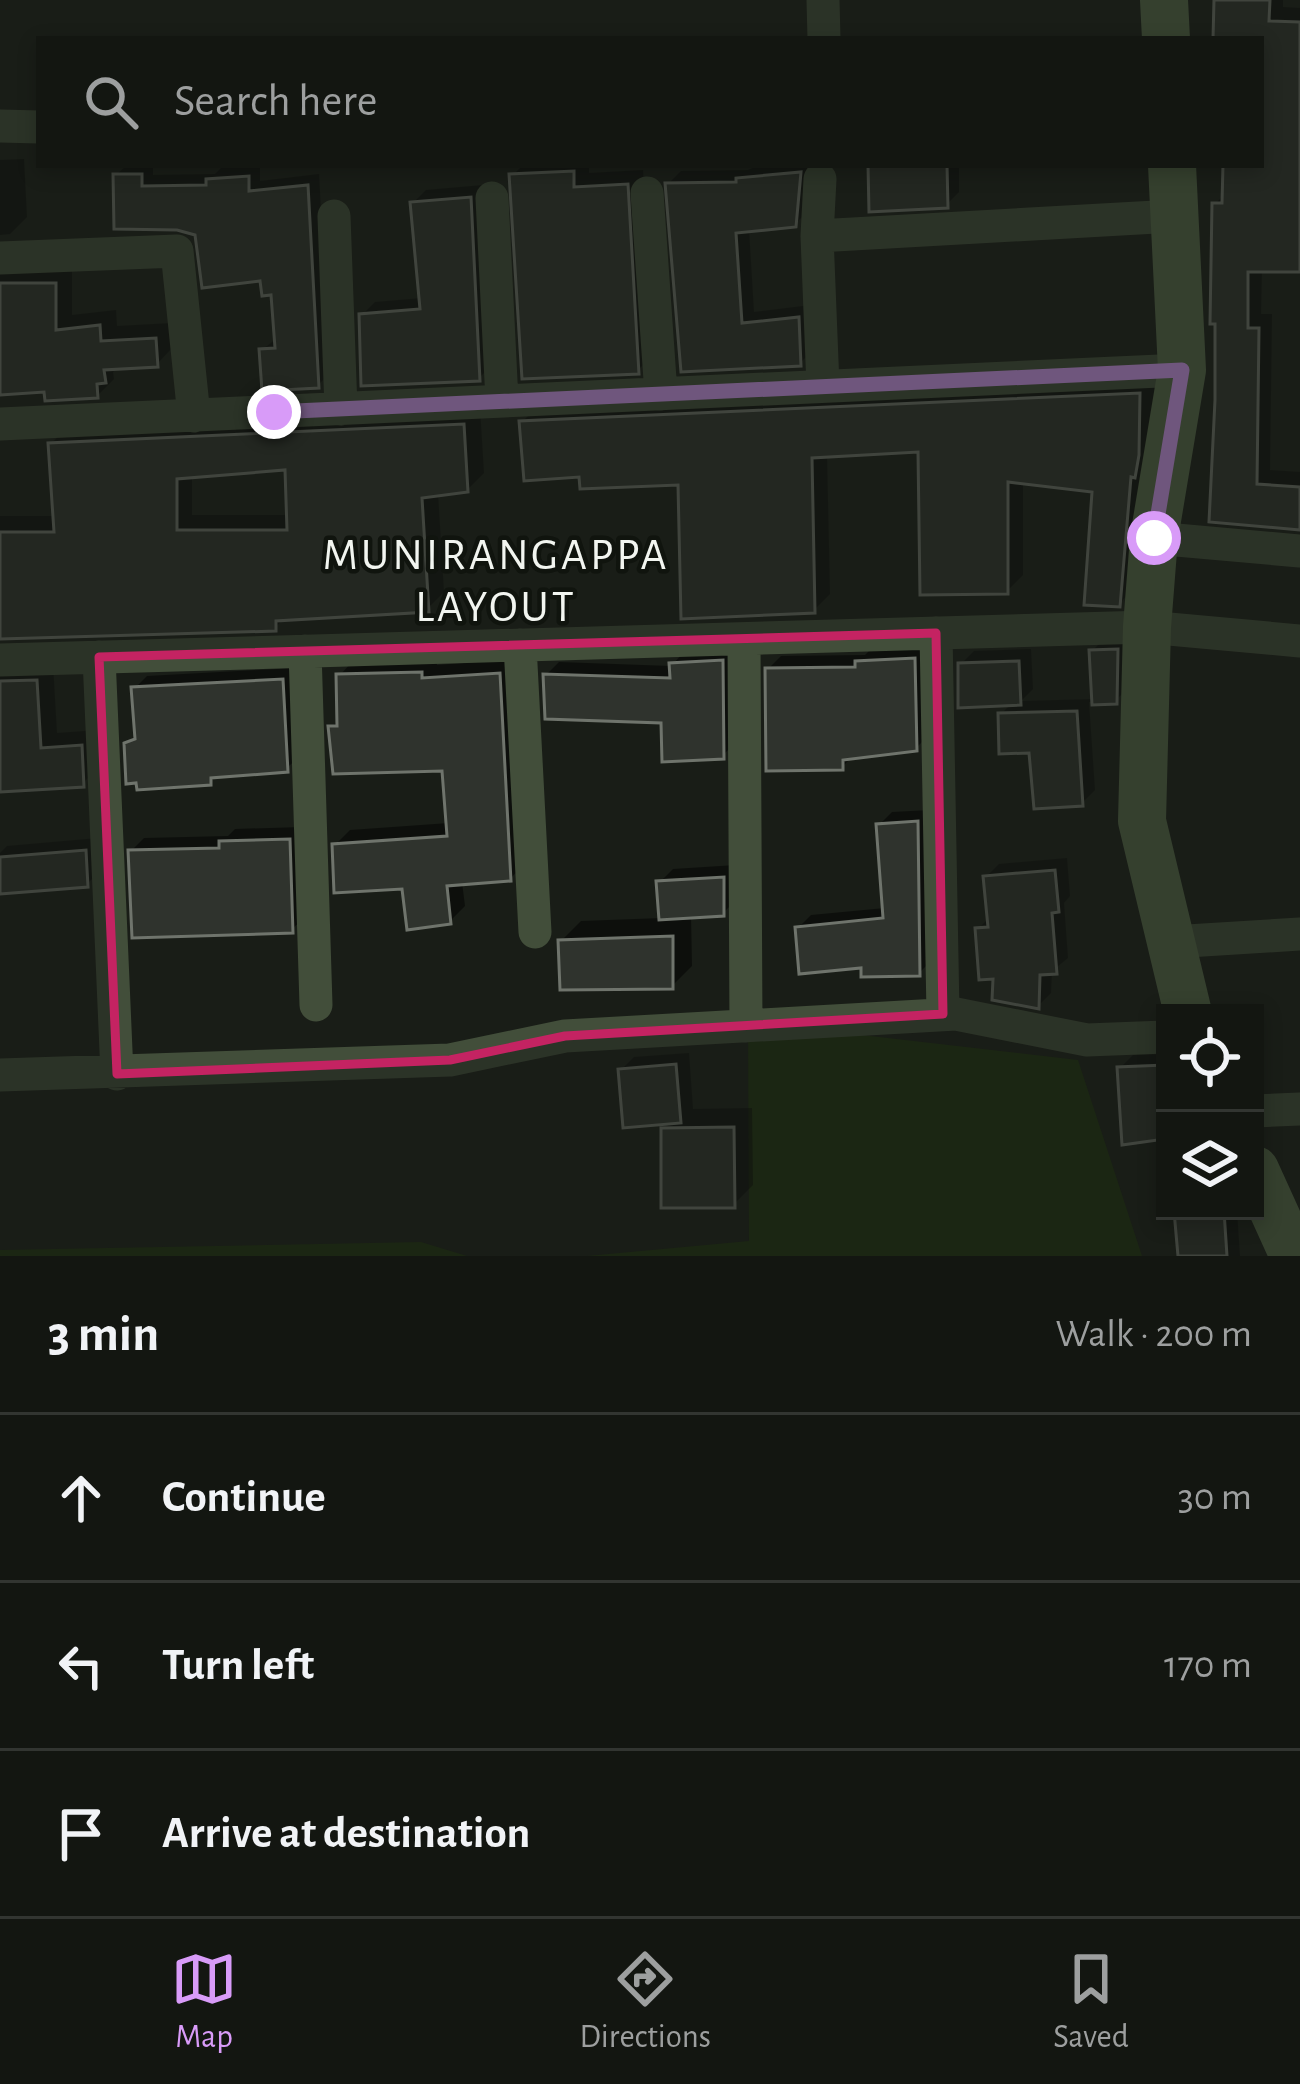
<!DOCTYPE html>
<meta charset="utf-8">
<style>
:root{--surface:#131611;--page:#1c1f1a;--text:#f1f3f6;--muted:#9d9f9f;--line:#323531;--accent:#d89bf8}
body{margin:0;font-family:"Alegreya Sans",sans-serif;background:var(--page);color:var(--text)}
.controls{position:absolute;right:36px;bottom:36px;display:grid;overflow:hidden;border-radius:0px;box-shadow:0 6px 18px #0003}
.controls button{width:108px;height:108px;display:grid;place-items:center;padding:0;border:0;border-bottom:3px solid var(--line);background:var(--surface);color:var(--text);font:60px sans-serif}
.stop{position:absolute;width:36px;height:36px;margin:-27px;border:9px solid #d89bf8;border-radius:50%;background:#fff}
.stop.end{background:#d89bf8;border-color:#fff;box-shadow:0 3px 12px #0008}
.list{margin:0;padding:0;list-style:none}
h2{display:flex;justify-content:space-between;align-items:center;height:156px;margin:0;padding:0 48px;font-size:51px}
h2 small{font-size:39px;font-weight:400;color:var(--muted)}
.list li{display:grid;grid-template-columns:78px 1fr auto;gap:36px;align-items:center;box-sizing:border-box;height:168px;padding:0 48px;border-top:3px solid var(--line)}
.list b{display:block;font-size:45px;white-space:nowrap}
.list em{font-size:39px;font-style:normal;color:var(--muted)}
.icon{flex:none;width:66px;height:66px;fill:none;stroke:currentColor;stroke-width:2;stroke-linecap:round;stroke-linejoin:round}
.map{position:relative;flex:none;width:1300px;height:1256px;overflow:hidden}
.search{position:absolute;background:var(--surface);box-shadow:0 6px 18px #0003;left:36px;right:36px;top:36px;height:132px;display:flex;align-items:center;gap:30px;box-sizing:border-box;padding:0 42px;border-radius:0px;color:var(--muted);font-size:45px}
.sheet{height:660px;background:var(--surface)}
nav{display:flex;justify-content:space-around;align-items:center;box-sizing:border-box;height:168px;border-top:3px solid var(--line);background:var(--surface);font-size:33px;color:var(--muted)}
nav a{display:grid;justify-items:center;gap:6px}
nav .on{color:var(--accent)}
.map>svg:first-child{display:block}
</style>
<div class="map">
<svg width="1300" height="1256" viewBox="0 0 1300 1256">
<rect width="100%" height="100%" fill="#191d17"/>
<path fill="#1e310e" d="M748,1022L1078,1060L1142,1256H587L749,1241Z
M421,1242L467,1256H0V1250Z"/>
<path fill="#0007" fill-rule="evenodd" d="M1217,0H1283V7L1300,8V269H1262L1261,314H1272L1270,470L1300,472V527L1212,519L1218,400L1215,204L1225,194L1226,165H1261V39H1216Z
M24,159L27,217L10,234L0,235V160Z
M127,165H153V175L215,174L221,168L260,166V181L319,174L330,373L318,385L262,350L277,338L274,292L263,278L116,175Z
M523,165H589V173L643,170L653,355L637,371L512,176Z
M759,165H812L808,211L795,224L749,229L754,312L811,305L813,350L800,363L683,369L668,184L681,171L748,170Z
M871,165H959V192L946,205Z
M483,185L492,365L479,378L362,315L375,302L422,298L413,203L426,190Z
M0,254L72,267V315L116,310L117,326L172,323L173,347L157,364L119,366L113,372L114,379L97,396L47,389L0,392Z
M1155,378L1154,437L1135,587L1119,604L1096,489L1023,481V575L1007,591L921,449L827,454L830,594L814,610L681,482L582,474L522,422L538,406Z
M480,408L484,473L467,490L438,493L444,592L427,609L285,617L275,628L0,638V516H56L51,444L67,427ZM287,467L290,515H192V475Z
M1130,637L1128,688L1115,701L1089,702L1095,790L1082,803L1001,714L1013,702L961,664L974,651L1031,649L1033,689L1021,701L1095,699L1092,651L1105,638Z
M927,647L929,735L916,748L853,756L842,767L768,669L781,656L865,655L871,649Z
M735,649V743L722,756L664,720L546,675L559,662L671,666L685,651Z
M0,656L53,664L57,733L98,730L99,767L82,784L0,789Z
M436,658L437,665L515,659L525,863L510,879L462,882L465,906L450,921L405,885L335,845L350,830L449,823L445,768L331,728L340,719L339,676L354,660Z
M295,668L299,756L286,769L217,775L210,782L127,744L137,733L134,689L147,676Z
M930,810L932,960L919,973L864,965L798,928L811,915L885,908L879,825L892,812Z
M302,827L305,917L291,930L131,851L144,838L228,836L235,829Z
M98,838L100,871L87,884L0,891V853L7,846Z
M1067,858L1070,896L1064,903L1068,958L1052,971L1051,993L1038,1006L996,976L978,929L990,917L986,877L999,864Z
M736,865V900L723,913L691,915L692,966L672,986L561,941L581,921L662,918L660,882L673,869Z
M689,1053L693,1109L752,1108L753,1185L733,1205L664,1129L672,1121L621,1070L634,1057Z
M1165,1054V1136L1120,1068L1133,1055Z
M1177,1211H1237L1240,1256H1181Z"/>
<path fill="#2f332d" stroke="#6f746c" stroke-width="3" fill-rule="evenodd" d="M1214,0H1270L1269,21L1300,22V272H1248V328H1259L1257,484L1300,487V530L1209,522L1215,400V324H1210L1212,203H1222L1223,165H1261V39H1213Z
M868,165H947L948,208L869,212Z
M574,171V187L628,184L639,374L522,379L509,174Z
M801,172L796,227L736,233L742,323L799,317L801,366L681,372L665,183L736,182V178Z
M113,174H142V186L206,185V179L249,176V191L308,185L319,388L262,391L259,349L275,348L271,295L262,296L260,281L202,288L195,235L177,230L114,229Z
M471,197L480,381L361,386L359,314L420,309L410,202Z
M0,283H56V330L100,325L101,341L156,338L158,367L104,370L106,383L97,384L98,398L45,401L44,392L0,395Z
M1140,393L1139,455L1135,478L1131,477L1120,607L1084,605L1092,492L1008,482V594L920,595L918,452L812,458L815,613L681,619L678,485L580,489L579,477L524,481L519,421Z
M464,424L468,492L422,498L429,612L276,621V631L0,639V532H54L48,443ZM285,470L287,530H177V479Z
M1118,649L1117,704L1092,705L1089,650Z
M915,658L917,751L843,760V770L766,771L765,668L855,667V661Z
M723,660L724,759L662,762L661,723L545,719L543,674L670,678L669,663Z
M1019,661L1021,705L958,708V663Z
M422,672V678L500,673L511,881L447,886L451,924L407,930L402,889L334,893L332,844L447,836L442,771L333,774L328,726H337L336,674Z
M283,679L288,772L211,778V785L137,790L136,783L126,784L124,743L135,739L131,687Z
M37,680L41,748L82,745L84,787L0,792V681Z
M1077,711L1083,806L1034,809L1029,753L999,754L998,713Z
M918,821L920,976L861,977V968L799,974L795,927L883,918L876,824Z
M290,839L293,933L132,938L128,850L219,848V841Z
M86,850L88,887L0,894V857Z
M1055,870L1059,912L1052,913L1057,974L1040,975L1039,1009L992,1000L993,979L979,980L975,928L988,927L983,876Z
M724,877V916L659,920L656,881Z
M673,936V989L560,990L558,940Z
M676,1064L681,1123L623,1128L618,1069Z
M1165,1065V1139L1122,1145L1117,1067Z
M734,1127L735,1208H661V1128Z
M1174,1211H1224L1227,1256H1178Z"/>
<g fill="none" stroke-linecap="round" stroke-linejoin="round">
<path stroke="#424e3a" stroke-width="33" d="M823,0L824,39
M0,126L39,127
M820,179L817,236L823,386
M647,193L661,394
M492,198L502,401
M334,216L341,409
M817,236L1174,216
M0,258L177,251L194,416
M0,424L1182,370
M1154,538L1300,551
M936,633L943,1014
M744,639L746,1026
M520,645L535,932
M305,651L316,1005
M99,657L117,1074
M0,660L1147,627L1300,641
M1171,942L1300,934
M0,1075L450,1060L565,1036L956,1014L1087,1040L1165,1037
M1255,1111L1300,1109"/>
<path stroke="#576a4a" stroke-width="48" d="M1164,0L1166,39
M1172,165L1182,370L1154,538L1147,627L1142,821L1188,1013
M1255,1170L1294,1256"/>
</g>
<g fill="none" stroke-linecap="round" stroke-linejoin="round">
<path stroke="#d89bf8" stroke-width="15" d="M274,412L1182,370L1154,538"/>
</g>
<path d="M0 0H1300V1256H0ZM936,633L943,1014L565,1036L450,1060L117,1074L99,657Z" fill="#191d17" fill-opacity=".55" fill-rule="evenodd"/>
<path fill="none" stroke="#c42362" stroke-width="9" stroke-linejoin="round" d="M936,633L943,1014L565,1036L450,1060L117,1074L99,657Z"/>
<g text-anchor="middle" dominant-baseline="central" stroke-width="9" stroke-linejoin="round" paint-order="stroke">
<g font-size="45" letter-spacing="3" fill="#f2f5f0" stroke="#10140e">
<text x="496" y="555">MUNIRANGAPPA<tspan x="496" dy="52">LAYOUT</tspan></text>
</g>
</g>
</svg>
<div class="controls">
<button><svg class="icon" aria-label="locate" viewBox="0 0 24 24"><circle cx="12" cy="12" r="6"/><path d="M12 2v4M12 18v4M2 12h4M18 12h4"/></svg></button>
<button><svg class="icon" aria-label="layers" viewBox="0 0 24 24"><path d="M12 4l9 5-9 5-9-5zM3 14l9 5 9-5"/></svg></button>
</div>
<div class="stop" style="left:1154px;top:538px"></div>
<div class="stop end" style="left:274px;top:412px"></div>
<div class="search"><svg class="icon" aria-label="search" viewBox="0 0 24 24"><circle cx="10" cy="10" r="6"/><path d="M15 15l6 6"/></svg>Search here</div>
</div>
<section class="sheet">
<h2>3 min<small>Walk · 200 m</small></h2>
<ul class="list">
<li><svg class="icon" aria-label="ahead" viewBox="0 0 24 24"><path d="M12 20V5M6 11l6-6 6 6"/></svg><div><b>Continue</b></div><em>30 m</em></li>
<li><svg class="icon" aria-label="left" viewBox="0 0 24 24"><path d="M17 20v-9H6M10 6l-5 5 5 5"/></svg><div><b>Turn left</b></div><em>170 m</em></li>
<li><svg class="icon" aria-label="arrive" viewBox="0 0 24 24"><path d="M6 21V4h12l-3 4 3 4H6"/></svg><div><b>Arrive at destination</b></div></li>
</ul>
</section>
<nav>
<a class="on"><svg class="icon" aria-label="map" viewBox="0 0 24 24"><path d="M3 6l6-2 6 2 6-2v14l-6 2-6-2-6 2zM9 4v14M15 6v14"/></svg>Map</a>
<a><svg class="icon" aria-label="directions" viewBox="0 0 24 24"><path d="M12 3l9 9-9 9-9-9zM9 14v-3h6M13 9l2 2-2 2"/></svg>Directions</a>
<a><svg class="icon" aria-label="saved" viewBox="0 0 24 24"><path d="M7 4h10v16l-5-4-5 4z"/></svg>Saved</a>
</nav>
